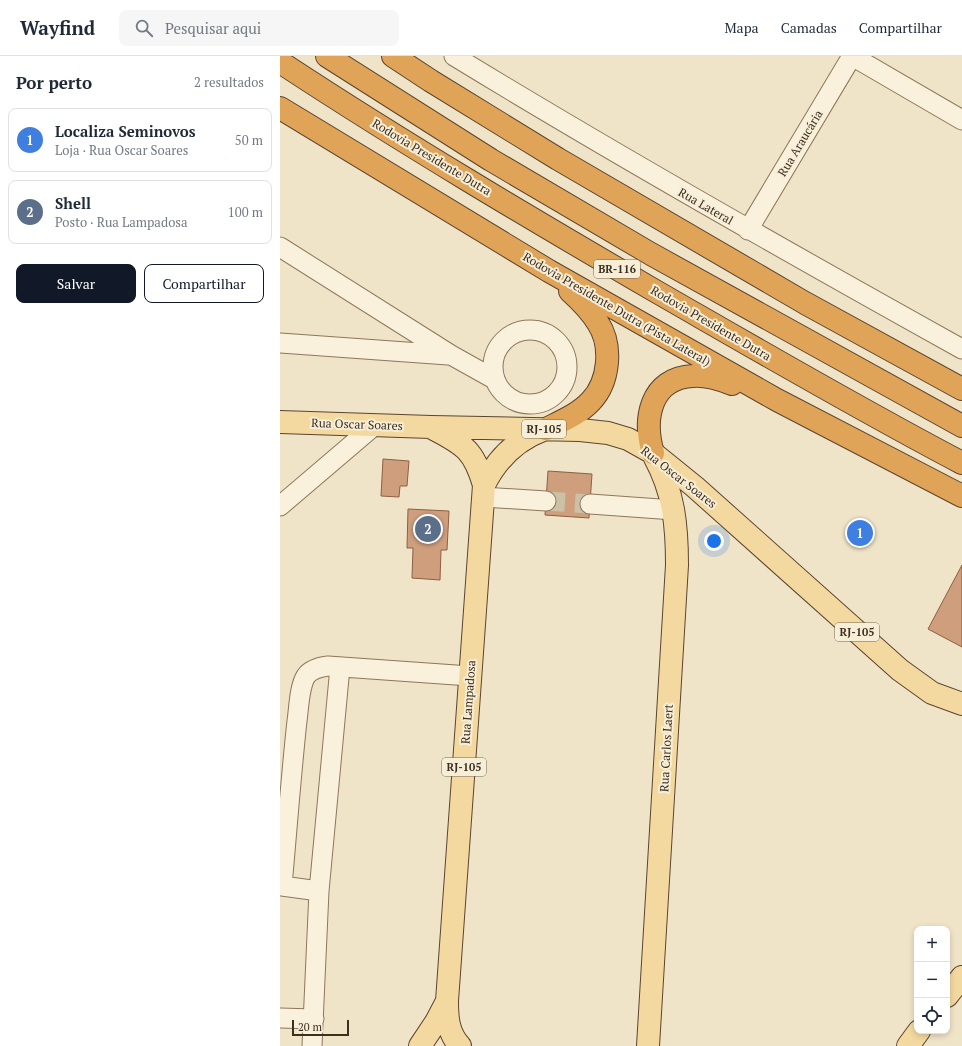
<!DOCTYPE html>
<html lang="pt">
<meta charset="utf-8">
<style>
:root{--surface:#fff;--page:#f6f6f7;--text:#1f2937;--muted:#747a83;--line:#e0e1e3;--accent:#111827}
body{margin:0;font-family:"PT Serif",serif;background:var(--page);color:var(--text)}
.controls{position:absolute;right:12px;bottom:12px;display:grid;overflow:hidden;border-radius:8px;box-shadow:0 2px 6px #0003}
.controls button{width:36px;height:36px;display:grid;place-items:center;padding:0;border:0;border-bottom:1px solid var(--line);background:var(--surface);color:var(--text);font:20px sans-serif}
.scale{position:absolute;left:12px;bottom:10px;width:57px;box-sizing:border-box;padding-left:4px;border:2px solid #3d2e20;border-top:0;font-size:11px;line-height:14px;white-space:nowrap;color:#3d2e20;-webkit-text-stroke:3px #f7eed8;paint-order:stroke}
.you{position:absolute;left:434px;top:485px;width:14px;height:14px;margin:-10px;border:3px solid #fff;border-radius:50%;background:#1a73e8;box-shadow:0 0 0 6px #1a73e833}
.badge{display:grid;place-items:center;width:26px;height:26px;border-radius:50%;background:var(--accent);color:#fff;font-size:13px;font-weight:700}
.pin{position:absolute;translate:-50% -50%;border:2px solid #fff;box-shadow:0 1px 4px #0006}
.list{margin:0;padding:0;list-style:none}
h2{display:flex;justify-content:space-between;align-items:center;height:52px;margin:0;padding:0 16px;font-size:17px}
h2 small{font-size:13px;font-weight:400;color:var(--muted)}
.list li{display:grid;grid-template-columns:26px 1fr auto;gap:12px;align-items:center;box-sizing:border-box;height:64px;margin:0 8px 8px;padding:0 8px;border:1px solid var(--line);border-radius:8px}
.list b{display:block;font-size:15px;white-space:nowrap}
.list p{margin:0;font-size:13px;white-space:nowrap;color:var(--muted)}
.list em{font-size:13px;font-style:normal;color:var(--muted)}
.actions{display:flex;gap:8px;padding:12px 16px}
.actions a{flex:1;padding:9px 0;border:1px solid var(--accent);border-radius:8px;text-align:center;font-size:14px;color:var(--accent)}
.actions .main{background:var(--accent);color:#fff}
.icon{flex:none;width:22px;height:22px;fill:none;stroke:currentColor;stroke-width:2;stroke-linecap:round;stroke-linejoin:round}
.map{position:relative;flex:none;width:682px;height:990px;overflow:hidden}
header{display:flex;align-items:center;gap:24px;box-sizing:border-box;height:56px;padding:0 20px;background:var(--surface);border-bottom:1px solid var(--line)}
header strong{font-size:19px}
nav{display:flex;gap:22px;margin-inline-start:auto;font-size:14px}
.search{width:280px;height:36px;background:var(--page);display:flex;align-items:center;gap:10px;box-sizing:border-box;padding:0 14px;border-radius:8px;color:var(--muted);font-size:15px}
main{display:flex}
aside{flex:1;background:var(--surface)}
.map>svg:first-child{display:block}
</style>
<header>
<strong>Wayfind</strong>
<div class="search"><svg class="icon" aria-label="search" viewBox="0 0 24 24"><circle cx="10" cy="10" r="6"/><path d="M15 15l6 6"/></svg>Pesquisar aqui</div>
<nav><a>Mapa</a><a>Camadas</a><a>Compartilhar</a></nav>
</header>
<main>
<aside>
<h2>Por perto<small>2 resultados</small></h2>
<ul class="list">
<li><span class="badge" style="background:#3f7fe0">1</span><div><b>Localiza Seminovos</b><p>Loja · Rua Oscar Soares</p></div><em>50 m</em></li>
<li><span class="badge" style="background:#5c6f8a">2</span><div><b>Shell</b><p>Posto · Rua Lampadosa</p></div><em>100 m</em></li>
</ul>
<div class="actions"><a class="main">Salvar</a><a>Compartilhar</a></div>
</aside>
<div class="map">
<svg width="682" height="990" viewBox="0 0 682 990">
<rect width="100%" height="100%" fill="#f0e4c8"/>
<path fill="#cf9f7d" stroke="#8d5f41" d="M103,403L129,405L127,430H120L119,441L101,440Z
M268,415L312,418L309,462L265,459Z
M128,453L169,455L167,494H161L160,524L132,522L133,492H127Z
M682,509V591L648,573Z"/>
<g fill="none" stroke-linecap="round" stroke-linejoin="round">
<path stroke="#ccc0a6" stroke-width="19" stroke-dasharray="19 10" stroke-linecap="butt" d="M266,445L310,448"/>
<defs>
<path id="minor" d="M174,0C341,102 511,198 682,293
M572,0L682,64
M468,174L572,0
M0,191L171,299L214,323
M213 311a37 37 0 1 1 74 0a37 37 0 1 1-74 0Z
M0,287L168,299
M203,441L266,445
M310,448L394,454
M0,450L95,369
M0,829L2,830C7,775 11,720 17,665C19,652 19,631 26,620C31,613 40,611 48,610L190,620
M2,830L39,835
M0,962L34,963
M32,990L39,835L60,611"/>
<path id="major" d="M0,366L151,371L300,374L328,377L348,383L373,397L415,431L620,614L652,637L682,648
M154,373C185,389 194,395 204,429L167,945C167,962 168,977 180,990
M204,429C217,403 236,384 263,374
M667,940L682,921
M140,990L156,966L167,945
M368,990L397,509C397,470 394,437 375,402
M628,990L639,975"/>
<path id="highway" d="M47,0L211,104L371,198L682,370
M113,0L151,25L278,103L525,247L682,333
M0,6C123,87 250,162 377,236C478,294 579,353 682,407
M0,52L269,215L497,344L682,440
M266,373C282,365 299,358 311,345C329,326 333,290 318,267C311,255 301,245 290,235
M373,397C363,363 370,322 413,320C426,319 439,323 452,328"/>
</defs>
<use href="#minor" stroke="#8d765c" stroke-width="21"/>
<use href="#major" stroke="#5b4430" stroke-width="24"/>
<use href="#highway" stroke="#5b4430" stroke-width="24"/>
<use href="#minor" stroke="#faf1dc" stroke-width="19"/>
<use href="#major" stroke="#f3d9a0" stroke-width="22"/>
<use href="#highway" stroke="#e0a458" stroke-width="22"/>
</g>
<g text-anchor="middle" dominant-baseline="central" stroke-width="4" stroke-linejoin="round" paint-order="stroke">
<g fill="#f7eed8" stroke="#756857" stroke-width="1">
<rect x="314" y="204" width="46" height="18" rx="3"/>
<rect x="242" y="364" width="44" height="18" rx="3"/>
<rect x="555" y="567" width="44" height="18" rx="3"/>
<rect x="162" y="702" width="44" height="18" rx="3"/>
</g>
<g font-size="11" font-weight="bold" fill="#3d2e20">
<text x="337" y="213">BR-116</text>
<text x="264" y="373">RJ-105</text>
<text x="577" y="576">RJ-105</text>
<text x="184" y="711">RJ-105</text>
</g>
<g font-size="12" fill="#3d2e20" stroke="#f7eed8">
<text transform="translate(520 87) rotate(-59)">Rua Araucária</text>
<text transform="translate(152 101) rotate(31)">Rodovia Presidente Dutra</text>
<text transform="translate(426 150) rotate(30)">Rua Lateral</text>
<text transform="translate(337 253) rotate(30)">Rodovia Presidente Dutra (Pista Lateral)</text>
<text transform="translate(431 267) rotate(30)">Rodovia Presidente Dutra</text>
<text transform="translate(77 368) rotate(2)">Rua Oscar Soares</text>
<text transform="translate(399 421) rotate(38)">Rua Oscar Soares</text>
<text transform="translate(188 646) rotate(-86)">Rua Lampadosa</text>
<text transform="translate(386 692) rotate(-87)">Rua Carlos Laert</text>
</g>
</g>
</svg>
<div class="controls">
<button>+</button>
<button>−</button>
<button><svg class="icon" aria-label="locate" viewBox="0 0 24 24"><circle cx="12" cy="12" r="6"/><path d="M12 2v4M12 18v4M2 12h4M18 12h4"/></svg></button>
</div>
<div class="scale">20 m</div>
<div class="you"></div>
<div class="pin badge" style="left:580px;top:477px;background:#3f7fe0">1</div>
<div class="pin badge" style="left:148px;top:473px;background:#5c6f8a">2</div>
</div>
</main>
